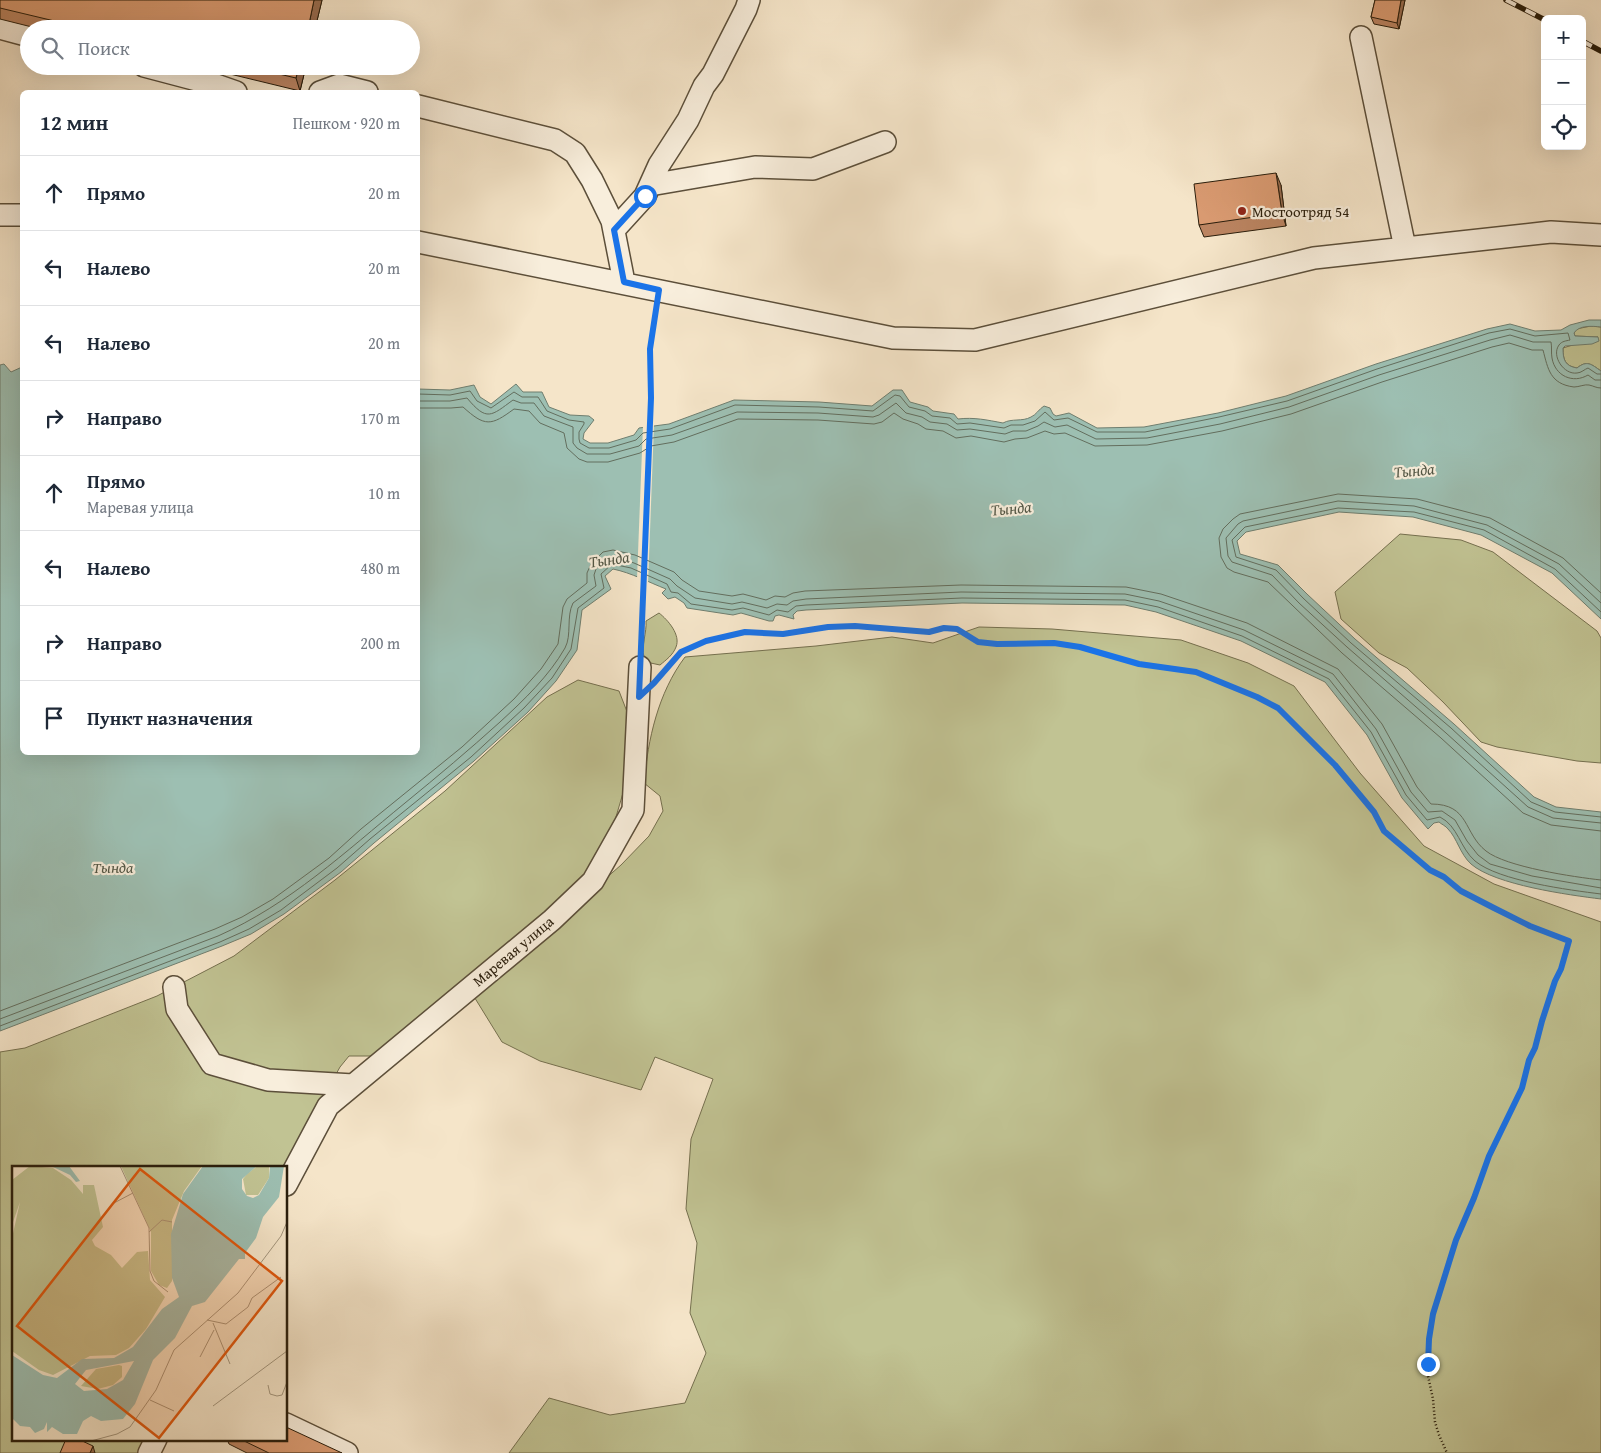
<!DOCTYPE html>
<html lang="ru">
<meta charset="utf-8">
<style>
:root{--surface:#fff;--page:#f2f2f3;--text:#1f2937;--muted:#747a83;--line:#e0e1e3}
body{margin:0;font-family:"Gentium Book Plus",serif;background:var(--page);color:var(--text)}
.controls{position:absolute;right:15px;top:15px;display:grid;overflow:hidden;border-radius:8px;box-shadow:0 5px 20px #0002}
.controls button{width:45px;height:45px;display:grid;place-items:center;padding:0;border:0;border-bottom:1px solid var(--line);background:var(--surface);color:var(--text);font:25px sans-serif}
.stop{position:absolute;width:15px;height:15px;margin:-11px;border:4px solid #1a73e8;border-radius:50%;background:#fff}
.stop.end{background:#1a73e8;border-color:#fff;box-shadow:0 1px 5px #0008}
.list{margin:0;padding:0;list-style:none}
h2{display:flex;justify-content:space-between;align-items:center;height:65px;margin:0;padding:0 20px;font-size:21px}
h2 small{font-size:16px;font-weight:400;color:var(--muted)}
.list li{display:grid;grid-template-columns:32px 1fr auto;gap:15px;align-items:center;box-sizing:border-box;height:75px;padding:0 20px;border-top:1px solid var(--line)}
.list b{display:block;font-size:19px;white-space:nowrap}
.list p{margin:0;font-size:16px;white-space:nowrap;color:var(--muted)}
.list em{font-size:16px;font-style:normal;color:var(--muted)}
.icon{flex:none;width:28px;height:28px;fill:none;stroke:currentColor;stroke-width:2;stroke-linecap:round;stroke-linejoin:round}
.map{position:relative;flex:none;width:1601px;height:1453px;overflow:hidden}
.search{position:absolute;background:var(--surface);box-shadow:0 5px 20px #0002;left:20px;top:20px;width:400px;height:55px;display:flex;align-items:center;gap:12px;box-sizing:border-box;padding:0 18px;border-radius:28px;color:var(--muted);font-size:19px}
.panel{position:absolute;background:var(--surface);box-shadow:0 5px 20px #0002;left:20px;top:90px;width:400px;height:665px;border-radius:8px}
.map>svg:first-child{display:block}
</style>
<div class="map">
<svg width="1601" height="1453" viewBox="0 0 1601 1453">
<rect width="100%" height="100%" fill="#f5e5c9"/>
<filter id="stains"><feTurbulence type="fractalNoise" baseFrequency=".004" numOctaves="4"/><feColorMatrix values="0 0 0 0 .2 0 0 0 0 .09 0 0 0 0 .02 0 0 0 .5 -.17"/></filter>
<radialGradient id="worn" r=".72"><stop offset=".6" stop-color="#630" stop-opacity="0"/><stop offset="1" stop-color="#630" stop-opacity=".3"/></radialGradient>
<path fill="#c1c393" stroke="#75704f" d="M1591,326L1601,327V371C1591,364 1587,360 1577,368C1565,366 1563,360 1563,348L1598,337L1575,336L1574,333L1576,329Z
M1400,534L1461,540L1493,552L1597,631L1601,638V763L1577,761L1497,747L1481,742L1443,702L1407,668L1379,653L1341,619L1335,592Z
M659,613C668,620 681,635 676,647C673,655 666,660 660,665L646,662L643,660L644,657C641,646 647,632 646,621Z
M979,627L1052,629L1181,640L1248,663L1294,686L1360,773L1424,846L1494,884L1601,922V1453H509L549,1398L610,1415L685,1403L706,1353L690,1313L697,1243L686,1209L691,1139L713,1079L655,1057L641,1090L540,1061L502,1042L473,995L621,865L649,836L663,811L660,796L644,783C648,739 658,693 685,657L816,646L892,637L933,643Z
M578,680L619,691L631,722L633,759L613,827L590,875L391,1044L371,1056H349L340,1067L307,1126L286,1167H14V1439H149L142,1453H0V1052L25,1048L157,996L234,956L335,880L445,791L547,697Z"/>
<path fill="#9dbfb2" stroke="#6f7e6f" d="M1589,320H1601V327C1592,326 1579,325 1574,333L1575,336L1598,337L1599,341L1592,344L1565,346L1563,348C1563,360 1565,366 1577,368C1587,360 1591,364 1601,371V619L1552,573L1481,535L1413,517L1339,512L1246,532L1237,541L1240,554L1278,565L1307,594L1355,639L1454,724L1534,797L1556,807L1601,812V899C1569,895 1495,885 1471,864C1460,854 1457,838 1448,829C1446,826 1441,824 1439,822L1434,823L1428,829L1402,798L1367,735L1325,682L1241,641L1156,612L1125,605L962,603L806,610L797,611L793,615L794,619L779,615L775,616L773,621H769L741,613L733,615L687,608L684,603L675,597L668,599L662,593L666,589C648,582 632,573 613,569L605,576L611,589L582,610L577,650L556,681L528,712L474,761L374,843L341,872L284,914L251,934L222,946L0,1031V365L4,364L11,372L22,367V752H418V389L450,390L474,385L480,397L491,404L516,384L523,392H542L549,407L570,415L589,416L594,420L584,433L583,439L590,443H608L634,435L639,428L669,424L734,400L819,402L872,406L893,390H902L910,402L928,407L933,411L954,414L958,419C974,417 987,420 1003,423C1012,418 1022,422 1031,417C1036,415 1039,409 1044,406L1050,408L1053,414L1056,416L1069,413L1097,428L1144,427L1218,413L1286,396L1376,364L1487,329L1510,324L1535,331L1561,330L1570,325Z"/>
<path fill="#f5e5c9" d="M654,424L648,585L637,579L643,425Z"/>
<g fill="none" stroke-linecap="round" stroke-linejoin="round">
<path stroke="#636e5e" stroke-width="1" d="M418,394L450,395L470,391L477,401L491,408L514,392L522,397H538L547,411L569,420L584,422V424L579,432V439L580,443L589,448H609L636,440L643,433L670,429L735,405L819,407L873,411L895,395L900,396L909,407L925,411L932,416L950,418L957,424L970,423L1004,428L1011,425H1023L1035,421L1045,412L1054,420L1068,418L1097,432H1145L1219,417L1287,401L1377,369L1489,333L1510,329L1535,336L1568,333L1570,340C1566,341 1562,341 1559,345C1551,356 1564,375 1577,373C1581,373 1585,369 1588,368L1597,374H1601
M418,401H450L467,398C487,422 491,416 513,400L521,403H534L544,416L573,427V443L577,448L587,454H610L639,446L646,439L672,435L737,412L818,413L873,417L879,415L896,403L906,413L922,417L930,422L947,424L957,430L970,429L1005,434L1013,431H1026L1038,426L1044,422L1055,427L1067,425L1096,439L1147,438L1220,424L1289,407L1379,375L1490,340L1510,335L1533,342H1551C1552,347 1551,353 1552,358C1555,376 1573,384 1588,375L1595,380H1601
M418,408H451L463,407C485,427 491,426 514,409L529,411L540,423L564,433L567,448L579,459L587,462H608L640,453L651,446L674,442L738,419L818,420L874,424L882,422L894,413L903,419L918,424L926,429L943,431L956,438L971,436L1004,442L1015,439L1027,438L1045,431L1054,434L1065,433L1095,446L1147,445L1222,431L1291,414L1382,382L1492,347L1509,343L1532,350H1543C1548,369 1550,384 1574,387C1579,387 1585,384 1589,385C1594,386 1596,388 1601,388
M1601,593L1563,558L1490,518L1417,499L1338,494L1240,514L1233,519L1223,529L1219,538L1221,557L1227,568L1234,572L1268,582L1342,653L1441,738L1523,813L1551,825L1601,831
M1601,603L1559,564L1487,525L1414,506L1338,501L1243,521L1238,524L1226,538L1228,556L1232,562L1272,575L1299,603L1347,647L1446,733L1528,807L1553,818L1601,823
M1601,612L1555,569L1484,530L1414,512L1338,508L1245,527L1232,540L1236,557L1276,570L1303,598L1351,643L1451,728L1531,802L1555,812L1601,817
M0,1011L215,929L242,917L273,899L329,858L361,829L462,747L514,699L541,669L558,644L563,607L567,599L587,583V573L591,564L603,552L613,550L635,555L674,572L682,580L699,591L732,596L743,594L766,600L775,596L785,597L793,593L805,591L961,585L1126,587L1161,594L1247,623L1338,669L1382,724L1417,787L1431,804C1470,804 1463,833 1486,851C1506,867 1574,877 1601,880
M0,1019L218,936C290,904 345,852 405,803C438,776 469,750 500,722C524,700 549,676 565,648C572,635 566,617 573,603L596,586L594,575L596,569L606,560L614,557L634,563L670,579L677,586L695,598L732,604L742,602L767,608L777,604L787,605L793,601L806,599L961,592L1125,594L1159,601L1244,630L1333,674L1376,729L1411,792L1428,812L1442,811L1455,820L1467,841L1478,855L1490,864L1532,876L1601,888
M0,1026L220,942L249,929L281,910L337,868L370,839L471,757L524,708L552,678L571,649L578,608L604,588L601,574L612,564L631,568L667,584L671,592L678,593L691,604L732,610L743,608L769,615L777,610L788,612L796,606L806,605L962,598L1125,600L1158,607L1242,636L1329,679L1371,732L1406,795L1427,820L1440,817C1458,826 1460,848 1475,861C1499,881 1569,890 1601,894"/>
<defs>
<path id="minor" d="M0,28L29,36
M1361,37L1405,248
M144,66L216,85L236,92
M320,92L339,85L367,92
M418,106L555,140L575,153L592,180L612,221L624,282
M650,185L755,167L813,169L885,142
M0,215H22
M614,230L645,196L659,165L688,120L704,86L713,74L746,9L749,0
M418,242L893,338L975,340L1314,258L1551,232L1601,235
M174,987L177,1009L212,1064L268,1080L353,1085
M286,1185L328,1106L552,920L593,881L633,810L640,667
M286,1424L347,1453
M149,1453L156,1439"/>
</defs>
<use href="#minor" stroke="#5c4f3a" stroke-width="24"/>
<path stroke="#291d0b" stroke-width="2.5" stroke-dasharray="1 2.5" stroke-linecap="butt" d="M641,650L651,398L649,349L656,307
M658,677L681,652L706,641L723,636L745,632L783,634L828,627L855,626L929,632L944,629H957L979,642L997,644L1054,643L1079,647L1139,664L1196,672L1257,697L1278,708L1335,765L1374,812L1384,831L1430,870L1444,877L1461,891L1494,908L1530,926L1569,941L1561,969L1555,981L1542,1021L1535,1048L1529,1060L1522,1088L1489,1156L1474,1198L1456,1240L1433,1315L1429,1339L1428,1376L1433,1399L1435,1422L1439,1435L1447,1453"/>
<use href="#minor" stroke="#f8eedc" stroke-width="21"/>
<defs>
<path id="rail" d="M1506,0L1545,20
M1582,41L1601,51"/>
</defs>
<use href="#rail" stroke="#291d0b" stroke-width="5.5"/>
<use href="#rail" stroke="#f8eedc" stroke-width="4" stroke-dasharray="11" stroke-linecap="butt"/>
</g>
<path fill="#bb8461" stroke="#291d0b" d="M0,0H322L315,29H40L0,19Z
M1375,0H1405L1399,29L1374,24L1371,17Z
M197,66H306L300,91Z
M1281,185L1286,226L1204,237L1199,225Z
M227,1439H286L342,1453H247L229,1444Z"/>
<path fill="#986c4f" stroke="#291d0b" d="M314,0H322L315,29H308Z
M1401,0H1405L1399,29L1397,23Z
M299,66H306L300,91L296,78Z
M1276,173L1281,185L1286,226L1282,213Z
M93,1446L95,1453H90Z"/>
<path fill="#d99a71" stroke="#291d0b" d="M0,0H314L308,29H88L0,8Z
M1375,0H1401L1397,23L1371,17Z
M245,66H299L296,78Z
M1276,173L1282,213L1199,225L1194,184Z
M286,1427L342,1453H269L240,1439H286Z
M66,1439H78L93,1446L90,1453H60Z"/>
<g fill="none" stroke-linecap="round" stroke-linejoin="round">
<path stroke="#1a73e8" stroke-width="6" d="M645,196L614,230L624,282L659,290L650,349L651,398L639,697L654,683L681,652L706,641L745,632L783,634L828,627L855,626L929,632L944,628L957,629L978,642L997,644L1054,643L1080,647L1139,664L1196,672L1257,697L1278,708L1335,765L1374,812L1384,831L1430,870L1444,877L1461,891L1494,908L1530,926L1569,941L1561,969L1555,981L1542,1021L1535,1048L1529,1060L1522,1088L1489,1156L1474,1198L1456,1240L1433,1314L1429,1339L1428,1364"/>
</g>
<circle fill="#8f2418" stroke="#f8eedc" stroke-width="2" cx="1242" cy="211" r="5"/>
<g text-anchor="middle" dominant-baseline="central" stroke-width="4.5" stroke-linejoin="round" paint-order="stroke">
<g font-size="15" fill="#291d0b" stroke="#f8eedc" text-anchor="start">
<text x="1252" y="211">Мостоотряд 54</text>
</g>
<g font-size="15" fill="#291d0b" stroke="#f8eedc">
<text transform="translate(513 951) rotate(-40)">Маревая улица</text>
</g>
<g font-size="16" font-style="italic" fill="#525645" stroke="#f8eedc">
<text transform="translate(1414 470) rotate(-5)">Тында</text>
<text transform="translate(1011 508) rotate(-5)">Тында</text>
<text transform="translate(609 559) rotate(-8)">Тында</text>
<text x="113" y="867">Тында</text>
</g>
</g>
<g transform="translate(12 1166)">
<rect width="275" height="275" fill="#f5e5c9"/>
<path d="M18,0L41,2L59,14L71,28V19H82L91,61L80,74L83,80L99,89L110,102L125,86L136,85L138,114L153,131L134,163L117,182L104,189L78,190L41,209L27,204L0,185V72L8,36L0,59V14ZM109,0H190L172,25L160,54V115L155,122L147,119L139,105V66ZM257,0V12L246,29H234L231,13L235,8L244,1ZM107,199L110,200V211L101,219L86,223L69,220L84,203Z" fill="#c1c393"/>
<path d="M39,0H57L68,15L64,16L58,9ZM191,0H245L230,13V23L235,30L241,32L247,29L257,12L258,0H272L267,31L251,51L244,72L233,87V93H227L193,136L180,140L163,172L141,194L123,238L111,253L89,255L79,250L71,255L65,268H51L40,261L35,266V256L32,263L23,267L18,261L8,260L0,252V189L31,209L45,212L70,193L102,192L121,181L150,143L167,131L160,112L159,68L171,28ZM122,195L111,214L95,223L72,225L63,218L74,204Z" fill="#9dbfb2" fill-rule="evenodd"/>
<path fill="none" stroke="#a3957d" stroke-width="1" d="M108,0L137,62L138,105L142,115L156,126M275,10V55M100,38L121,27M137,66L150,54L160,56M195,154L214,158L236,141L240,132L269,111M201,157L218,198M188,191L202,164M256,219L258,228L265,230L270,229L275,216M138,234L162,245M201,240L275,185M79,275L105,268L118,261L144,224L162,184L226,127L269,70L275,56"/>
<path fill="#de560c" fill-opacity="0.15" stroke="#de560c" stroke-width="2.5" d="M128,3L270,115L147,272L5,160Z"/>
<rect width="275" height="275" fill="none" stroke="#291d0b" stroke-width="2.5"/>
</g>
<rect width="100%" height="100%" filter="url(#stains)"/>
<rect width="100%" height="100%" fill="url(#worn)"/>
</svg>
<div class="controls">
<button>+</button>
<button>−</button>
<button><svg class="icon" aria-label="locate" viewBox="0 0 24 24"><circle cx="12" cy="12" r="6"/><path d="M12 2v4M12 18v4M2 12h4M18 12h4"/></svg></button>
</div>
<div class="stop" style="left:645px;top:196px"></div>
<div class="stop end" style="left:1428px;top:1364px"></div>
<div class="search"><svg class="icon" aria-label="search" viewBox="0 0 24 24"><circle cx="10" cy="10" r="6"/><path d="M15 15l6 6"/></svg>Поиск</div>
<section class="panel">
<h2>12 мин<small>Пешком · 920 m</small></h2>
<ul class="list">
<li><svg class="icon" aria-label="ahead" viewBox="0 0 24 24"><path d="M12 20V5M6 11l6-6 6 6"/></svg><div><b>Прямо</b></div><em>20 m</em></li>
<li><svg class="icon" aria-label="left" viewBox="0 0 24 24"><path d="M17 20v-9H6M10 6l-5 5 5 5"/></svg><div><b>Налево</b></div><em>20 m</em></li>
<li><svg class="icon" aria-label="left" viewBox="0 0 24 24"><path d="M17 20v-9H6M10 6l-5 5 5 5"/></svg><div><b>Налево</b></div><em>20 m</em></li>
<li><svg class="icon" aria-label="right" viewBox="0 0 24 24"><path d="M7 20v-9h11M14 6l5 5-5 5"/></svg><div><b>Направо</b></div><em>170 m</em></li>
<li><svg class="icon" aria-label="ahead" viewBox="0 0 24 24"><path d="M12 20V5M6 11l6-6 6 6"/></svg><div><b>Прямо</b><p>Маревая улица</p></div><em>10 m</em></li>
<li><svg class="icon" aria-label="left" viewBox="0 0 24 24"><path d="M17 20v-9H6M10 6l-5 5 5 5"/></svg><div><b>Налево</b></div><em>480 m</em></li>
<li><svg class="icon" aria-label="right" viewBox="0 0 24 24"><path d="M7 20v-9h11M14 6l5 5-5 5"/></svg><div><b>Направо</b></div><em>200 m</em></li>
<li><svg class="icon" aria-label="arrive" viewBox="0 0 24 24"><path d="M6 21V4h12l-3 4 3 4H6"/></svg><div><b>Пункт назначения</b></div></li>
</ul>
</section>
</div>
